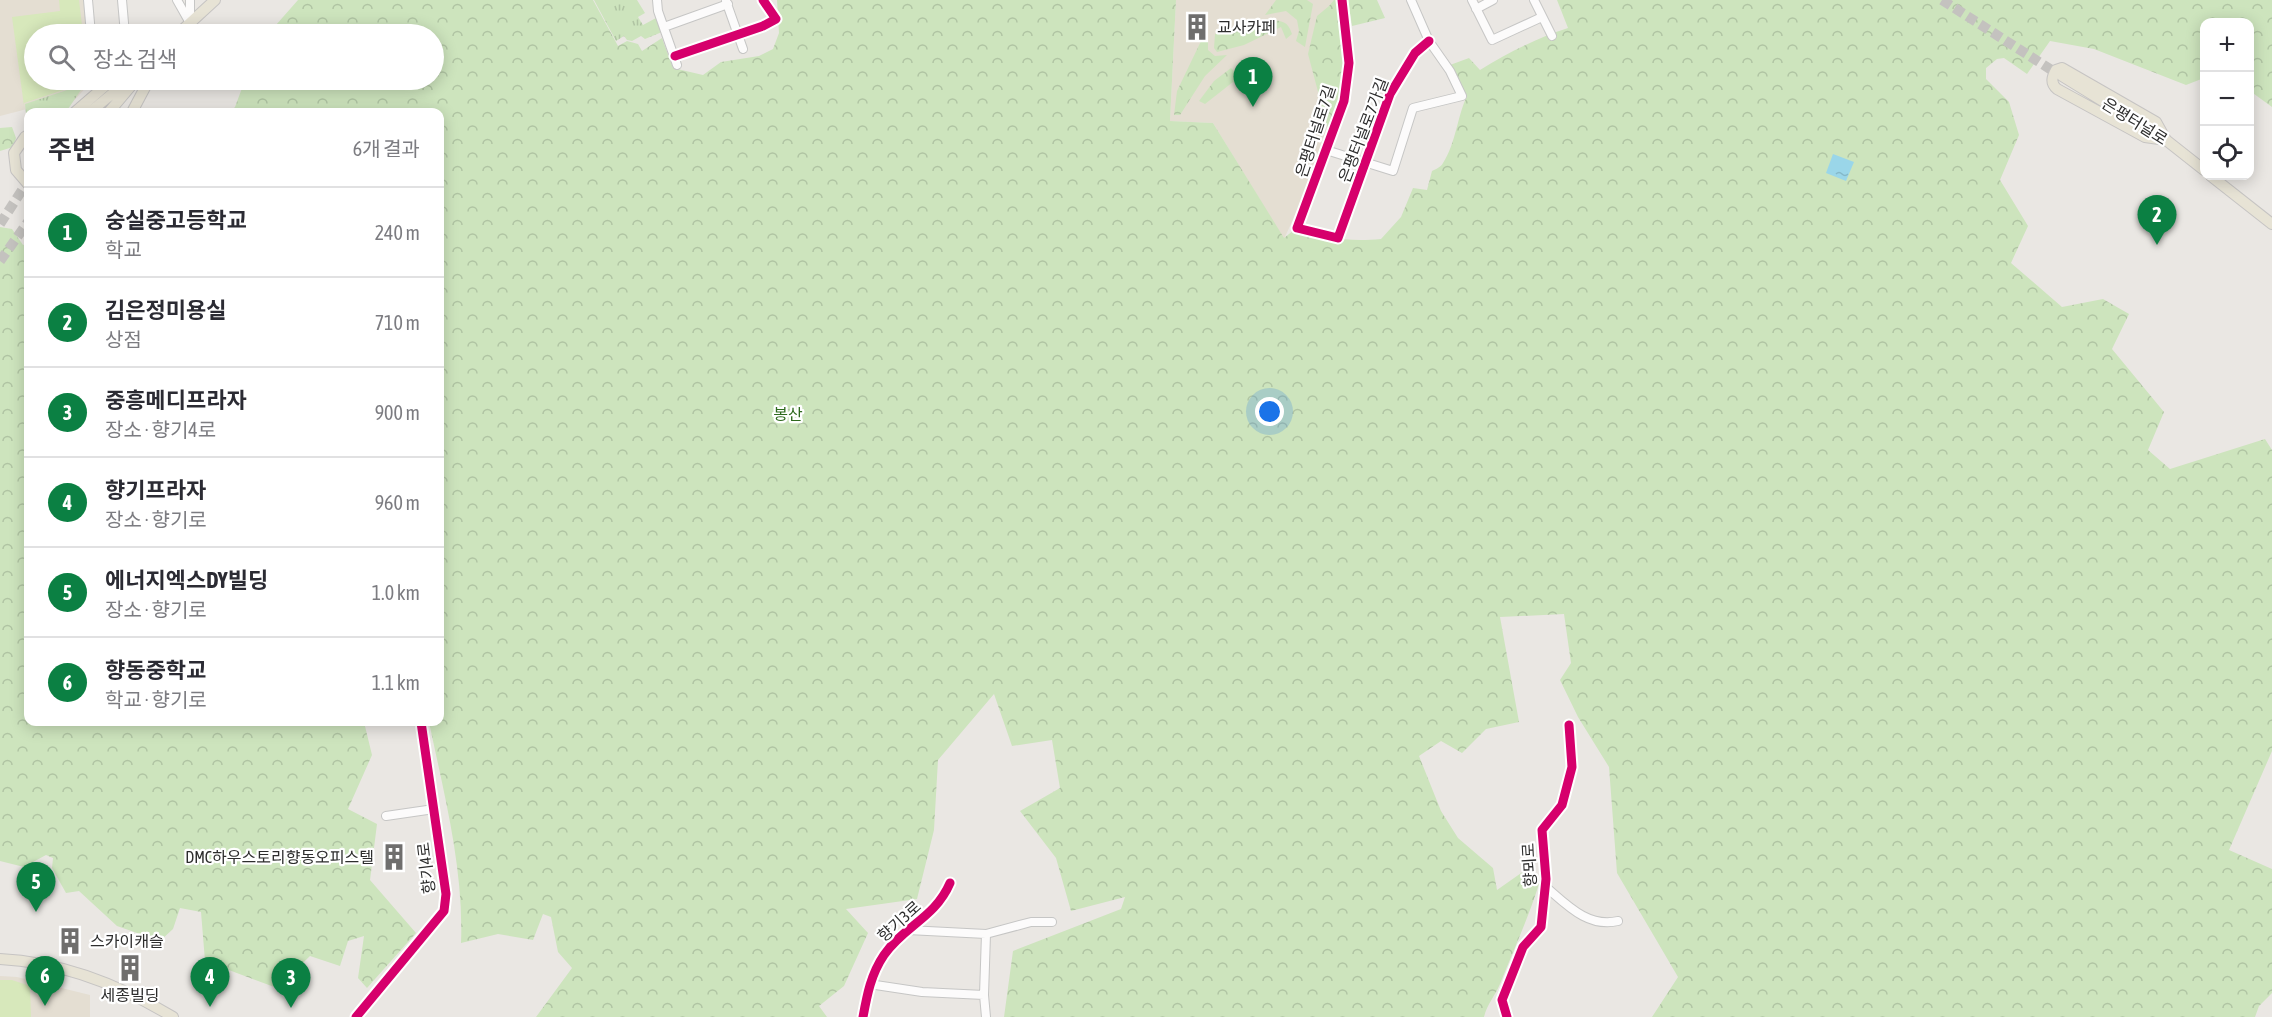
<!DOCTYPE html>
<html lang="ko">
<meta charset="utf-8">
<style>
:root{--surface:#fff;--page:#f7f7f7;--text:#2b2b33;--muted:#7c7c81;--line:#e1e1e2;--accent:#0b8043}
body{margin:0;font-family:"Asap Condensed","Noto Sans KR",sans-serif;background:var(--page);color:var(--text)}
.controls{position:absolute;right:18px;top:18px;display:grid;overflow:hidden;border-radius:12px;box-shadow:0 3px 15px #0003}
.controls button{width:54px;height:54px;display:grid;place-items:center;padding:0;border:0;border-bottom:2px solid var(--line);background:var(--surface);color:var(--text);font:30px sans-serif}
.you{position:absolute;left:1270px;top:412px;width:21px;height:21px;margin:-15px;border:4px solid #fff;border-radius:50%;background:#1a73e8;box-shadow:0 0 0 9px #1a73e833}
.badge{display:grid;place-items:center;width:39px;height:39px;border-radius:50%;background:var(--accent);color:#fff;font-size:20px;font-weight:700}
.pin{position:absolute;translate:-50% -50px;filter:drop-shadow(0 2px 3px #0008)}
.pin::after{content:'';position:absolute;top:32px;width:21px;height:18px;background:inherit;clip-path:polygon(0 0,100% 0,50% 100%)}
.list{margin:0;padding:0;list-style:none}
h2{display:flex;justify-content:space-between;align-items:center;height:78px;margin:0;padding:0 24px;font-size:26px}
h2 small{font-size:20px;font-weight:400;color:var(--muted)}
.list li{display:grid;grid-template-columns:39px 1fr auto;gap:18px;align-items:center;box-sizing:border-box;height:90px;padding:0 24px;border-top:2px solid var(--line)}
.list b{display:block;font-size:22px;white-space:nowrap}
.list p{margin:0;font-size:20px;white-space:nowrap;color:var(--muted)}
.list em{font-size:20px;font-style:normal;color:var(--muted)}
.icon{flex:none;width:33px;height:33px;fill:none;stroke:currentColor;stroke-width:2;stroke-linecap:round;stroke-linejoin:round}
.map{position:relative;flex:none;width:2272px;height:1017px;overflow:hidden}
.search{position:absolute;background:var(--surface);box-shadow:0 3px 15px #0003;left:24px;top:24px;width:420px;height:66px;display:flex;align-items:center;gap:15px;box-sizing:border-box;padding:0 21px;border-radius:33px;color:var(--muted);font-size:22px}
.panel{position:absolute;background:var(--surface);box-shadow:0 3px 15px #0003;left:24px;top:108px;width:420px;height:618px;border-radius:12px}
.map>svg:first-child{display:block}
</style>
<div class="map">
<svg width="2272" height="1017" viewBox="0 0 2272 1017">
<defs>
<pattern id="grass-tufts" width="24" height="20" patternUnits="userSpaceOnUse" patternTransform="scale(1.5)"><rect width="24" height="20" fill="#cde4bd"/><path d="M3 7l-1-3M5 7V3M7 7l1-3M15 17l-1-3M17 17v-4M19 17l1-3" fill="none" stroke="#b0c4a3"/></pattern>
<pattern id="forest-crowns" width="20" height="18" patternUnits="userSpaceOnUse" patternTransform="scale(1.5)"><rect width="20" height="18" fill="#cde4bd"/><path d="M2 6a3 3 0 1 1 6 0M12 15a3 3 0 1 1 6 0" fill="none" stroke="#b0c4a3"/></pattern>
<pattern id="water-ripples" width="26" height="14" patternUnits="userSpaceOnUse" patternTransform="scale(1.5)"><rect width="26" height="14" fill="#9ad6e9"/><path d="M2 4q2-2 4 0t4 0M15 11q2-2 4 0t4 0" fill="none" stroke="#85b8c8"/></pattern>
</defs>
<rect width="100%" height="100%" fill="#eae7e3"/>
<path fill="#e4ded2" d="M0,0H84L88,34H34V80H93L67,108L28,112L27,109L0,116Z
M1176,0H1338L1342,42L1327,145L1284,239L1213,123L1170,121Z
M0,976L17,977L90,995V1017H0Z"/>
<path fill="url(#grass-tufts)" d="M594,0H637L645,13L638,17L643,25L656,18L662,32L645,39L641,36L632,41L627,40L624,36L616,41Z
M85,84L66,112H28V122H27L25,104Z"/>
<path fill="url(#forest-crowns)" d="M298,0H593L618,46L627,41L638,44L642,51L662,38L673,68L703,75L721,62L759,56L773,49L779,33L777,0H1176L1170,121L1213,123L1284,238L1294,230C1326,238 1349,242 1381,239L1401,217L1413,188L1427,190L1432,171C1436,169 1441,167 1443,163C1456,143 1457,117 1467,96L1450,65L1469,58L1480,70C1507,53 1537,38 1568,28L1557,0H2272V107L2250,91V22H2204V78L2186,85L2094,49L2050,41L2027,74L2004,58L1997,59L1986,68V79L2009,102L2019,135L2000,180L2028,226L2011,263L2062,307L2103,299L2129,314L2112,349L2164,412L2148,450L2170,469L2265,439L2272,450V751L2229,850L2272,869V993L2259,1006L2255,1017H1652L1678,977L1617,873L1609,767L1578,717L1560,680L1571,663L1564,614L1500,617L1519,722L1486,729L1462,753L1441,741L1419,756L1441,811L1458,838L1493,868L1497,890L1524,871L1539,884C1528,919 1513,951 1500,984C1495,996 1487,1004 1484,1017H1004L1013,951L1121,909L1125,897L1071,911L1056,858L1020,811L1060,788L1052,740L1012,746L994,694L938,760L934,830L917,899L846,909L868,933L844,986L819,1006L827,1017H536L572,968L558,952L551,917L543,914L533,940L498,934L461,943C464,869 444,794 429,722H440V112H230L235,107L245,80H434V34H268Z
M1276,0H1307L1313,4L1305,47L1296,41L1299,31L1297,20L1286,11L1265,15Z
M1334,0H1339L1346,61L1341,103L1329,133L1308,54L1317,16L1329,6Z
M1348,0H1377L1385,18L1352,26Z
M1270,20C1282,21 1288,21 1292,34L1286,39L1281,27L1244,45L1217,52L1214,48L1215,34Z
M1208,35V50L1215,56L1227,55L1205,76L1180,115H1174L1177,91L1202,39Z
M1231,68L1236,73L1240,87L1233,82L1205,104L1199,101L1214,81Z
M12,127L16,138L13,147L0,151V128Z
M0,227L12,229L23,245L28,243V722H364L372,755L348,809L377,824L370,880L416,933L367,988L358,978L364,936L348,941L340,966L310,956L277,988L205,961L201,912L180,908L173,929L160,941L117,926L79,891L66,893L52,868L53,858L46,855L33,862L36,870L0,861Z"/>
<path fill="#d7e8bb" d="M59,0H79L83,34H34V80H89L85,83L24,103V106L12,17L60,11Z
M0,980H12L30,986L31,1017H0Z"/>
<path fill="url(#water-ripples)" d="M1833,154L1854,162L1846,181L1826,173Z"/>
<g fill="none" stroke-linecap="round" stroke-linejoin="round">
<path stroke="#c4c2bf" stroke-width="10" stroke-dasharray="10 5" stroke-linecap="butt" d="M1942,0L2061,76
M0,224L28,181
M0,261L28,222"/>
<defs>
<path id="minor" d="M88,0L91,34
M122,0L125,34
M177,0L190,23
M190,0V23
M657,0L658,11L677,65
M1342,0L1349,63L1344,101L1297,228L1338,238L1390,94L1415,53L1429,41
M1472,0L1492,40L1542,17
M1534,0L1552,36
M726,1L743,49
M1476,9L1493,0
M664,27L728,4
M675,56L763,26L776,19L763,0
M1326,150L1393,171L1413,108L1462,96L1450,71L1429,41L1411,0
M386,816L434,809
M1546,887C1567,905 1588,928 1618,921
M908,930L986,934L984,995L986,1017
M986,934L1031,922H1052
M869,984L922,992L984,995
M356,1017L444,911L446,894L421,722
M863,1017C867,995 871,974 884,955C904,926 935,918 950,883
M1507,1017L1502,1000L1523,947L1541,927L1546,879L1542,830L1562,805L1572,767L1569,725"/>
<path id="major" d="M178,34L215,0
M2062,68L2156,122L2166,140L2145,137L2057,89C2050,83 2052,77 2056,70Z
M2062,76L2166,140L2204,170
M75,112L112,80
M90,112L129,80
M109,112L136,80
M132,112L149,80
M28,135L25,137L14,153L16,170L28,184
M2211,176L2272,224
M0,959C62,962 120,985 173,1017"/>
</defs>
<use href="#minor" stroke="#c6c6c5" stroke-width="10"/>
<use href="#major" stroke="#c6c4c3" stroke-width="12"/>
<use href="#minor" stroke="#fcfbfb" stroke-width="8"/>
<use href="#major" stroke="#e7e3d5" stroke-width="10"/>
<defs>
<path id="cycleway" d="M1342,0L1349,63L1344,101L1297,228L1338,238L1390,94L1415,53L1429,41
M675,56L763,26L776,19L763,0
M356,1017L444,911L446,894L421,722
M863,1017C867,995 871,974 884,955C904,926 935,918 950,883
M1507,1017L1502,1000L1523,947L1541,927L1546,879L1542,830L1562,805L1572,767L1569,725"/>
</defs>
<use href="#cycleway" stroke="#fff" stroke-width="13"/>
<use href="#cycleway" stroke="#d6006c" stroke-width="9"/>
</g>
<defs>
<symbol id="building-bare" viewBox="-9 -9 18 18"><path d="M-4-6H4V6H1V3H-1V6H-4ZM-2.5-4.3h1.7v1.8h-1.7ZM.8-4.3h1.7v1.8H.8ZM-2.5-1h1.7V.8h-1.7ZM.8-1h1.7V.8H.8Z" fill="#6f6e6d" stroke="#fff" stroke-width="2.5" paint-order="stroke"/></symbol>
</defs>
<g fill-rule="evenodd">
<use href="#building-bare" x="1178" y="8" width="38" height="38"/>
<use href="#building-bare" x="375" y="838" width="38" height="38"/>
<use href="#building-bare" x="51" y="922" width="38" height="38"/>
<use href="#building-bare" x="111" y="949" width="38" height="38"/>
</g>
<g text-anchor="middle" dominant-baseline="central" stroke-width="4.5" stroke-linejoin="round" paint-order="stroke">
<g font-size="16" fill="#2d2d2d" stroke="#fff" text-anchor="start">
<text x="1217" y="27">교사카페</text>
<text x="374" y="857" text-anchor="end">DMC하우스토리향동오피스텔</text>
<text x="90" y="941">스카이캐슬</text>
<text x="130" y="995" text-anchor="middle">세종빌딩</text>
</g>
<g font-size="16" fill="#2d2d2d" stroke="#fff">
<text transform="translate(2135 121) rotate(32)">은평터널로</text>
<text transform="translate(1363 130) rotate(-69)">은평터널로7가길</text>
<text transform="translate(1315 131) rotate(-72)">은평터널로7길</text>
<text transform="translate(1529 865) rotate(-93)">향뫼로</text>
<text transform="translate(426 868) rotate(-97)">향기4로</text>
<text transform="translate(899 921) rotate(-42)">향기3로</text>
</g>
<g font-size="16" fill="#2e691d" stroke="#fff">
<text x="788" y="414">봉산</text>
</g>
</g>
</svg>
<div class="controls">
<button>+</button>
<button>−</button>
<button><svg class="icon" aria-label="locate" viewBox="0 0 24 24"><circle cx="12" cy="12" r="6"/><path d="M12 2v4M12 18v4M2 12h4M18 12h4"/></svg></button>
</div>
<div class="you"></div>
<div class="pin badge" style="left:1253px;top:107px">1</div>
<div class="pin badge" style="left:2157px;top:245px">2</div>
<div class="pin badge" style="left:291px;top:1008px">3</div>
<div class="pin badge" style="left:210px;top:1007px">4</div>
<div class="pin badge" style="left:36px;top:912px">5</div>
<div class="pin badge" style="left:45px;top:1006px">6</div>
<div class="search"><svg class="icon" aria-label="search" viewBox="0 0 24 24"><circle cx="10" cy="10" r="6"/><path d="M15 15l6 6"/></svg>장소 검색</div>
<section class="panel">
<h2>주변<small>6개 결과</small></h2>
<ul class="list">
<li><span class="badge">1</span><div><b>숭실중고등학교</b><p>학교</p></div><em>240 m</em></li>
<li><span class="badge">2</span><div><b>김은정미용실</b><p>상점</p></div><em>710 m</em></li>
<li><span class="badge">3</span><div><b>중흥메디프라자</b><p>장소 · 향기4로</p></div><em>900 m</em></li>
<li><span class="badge">4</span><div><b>향기프라자</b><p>장소 · 향기로</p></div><em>960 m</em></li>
<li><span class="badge">5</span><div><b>에너지엑스DY빌딩</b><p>장소 · 향기로</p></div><em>1.0 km</em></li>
<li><span class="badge">6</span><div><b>향동중학교</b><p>학교 · 향기로</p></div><em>1.1 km</em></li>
</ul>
</section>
</div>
